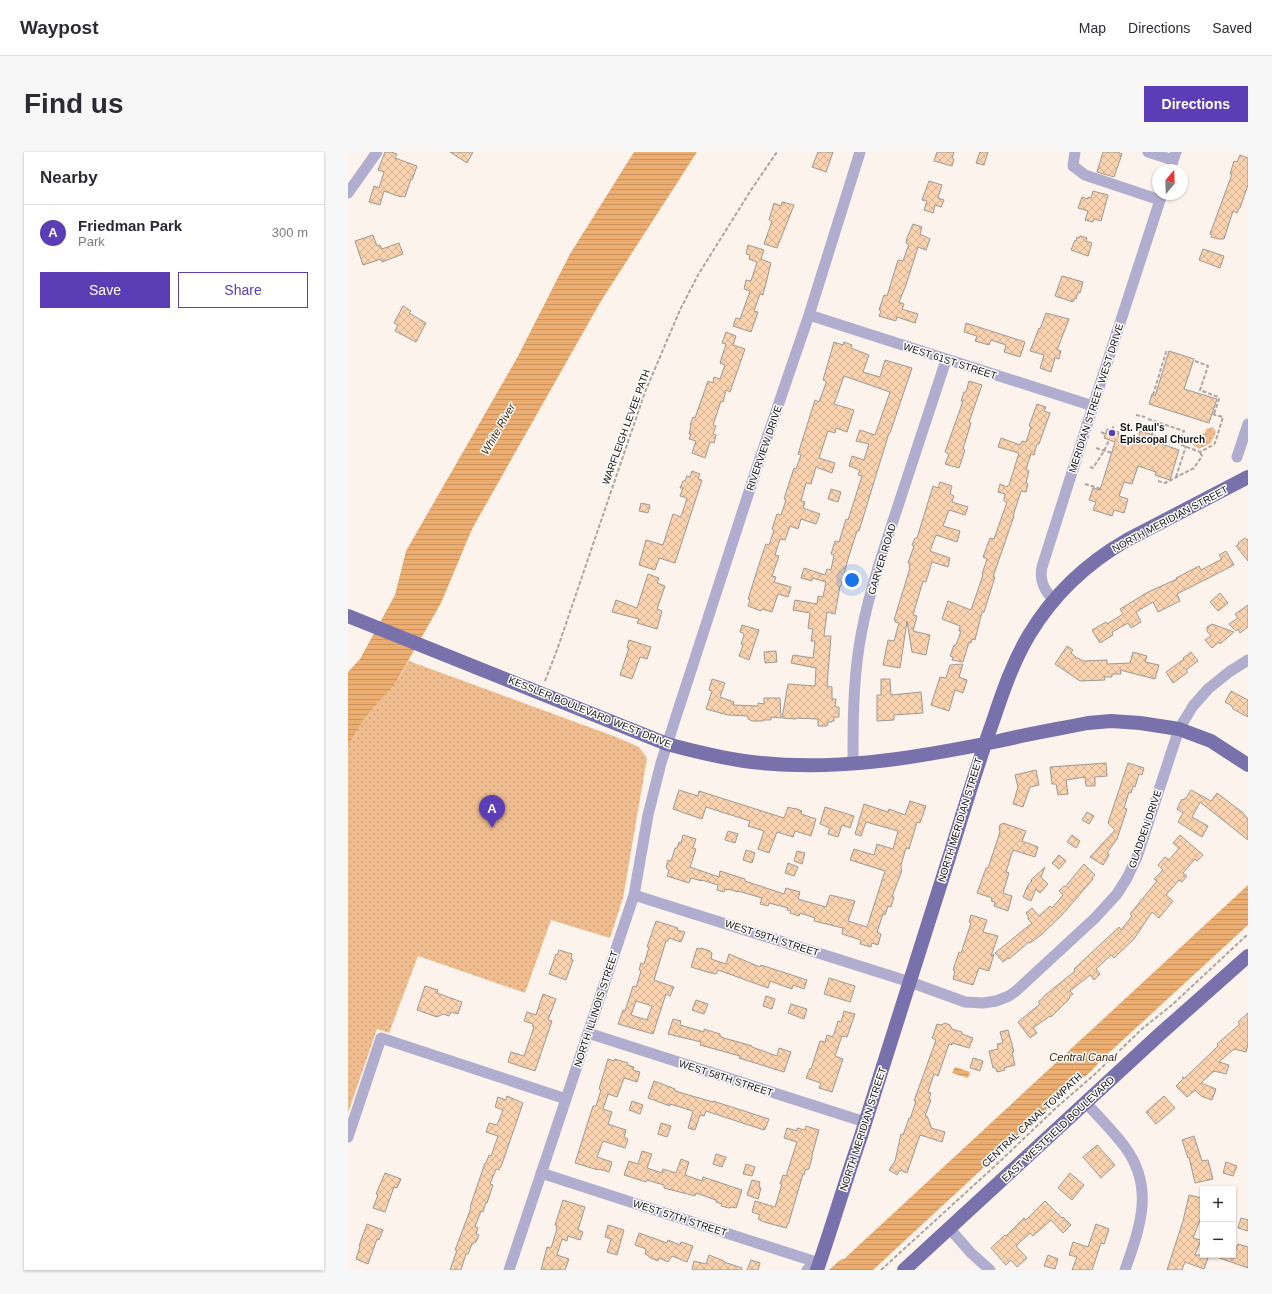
<!DOCTYPE html>
<meta charset="utf-8">
<style>
:root{--surface:#fff;--page:#f7f7f7;--text:#2b2b33;--muted:#7c7c81;--line:#e1e1e2;--accent:#5b3db5}
body{margin:0;font-family:Helvetica,sans-serif;background:var(--page);color:var(--text)}
.controls{position:absolute;right:12px;bottom:12px;display:grid;overflow:hidden;border-radius:0px;box-shadow:0 1px 3px #0004}
.controls button{width:36px;height:36px;display:grid;place-items:center;padding:0;border:0;border-bottom:1px solid var(--line);background:var(--surface);color:var(--text);font:20px sans-serif}
.compass{position:absolute;left:804px;top:12px;width:36px;height:36px;border-radius:50%;background:var(--surface);box-shadow:0 1px 3px #0004;rotate:19deg}
.you{position:absolute;left:504px;top:428px;width:14px;height:14px;margin:-10px;border:3px solid #fff;border-radius:50%;background:#1a73e8;box-shadow:0 0 0 6px #1a73e833}
.badge{display:grid;place-items:center;width:26px;height:26px;border-radius:50%;background:var(--accent);color:#fff;font-size:13px;font-weight:700}
.pin{position:absolute;translate:-50% -33px;filter:drop-shadow(0 1px 2px #0008)}
.pin::after{content:'';position:absolute;top:21px;width:14px;height:12px;background:inherit;clip-path:polygon(0 0,100% 0,50% 100%)}
.list{margin:0;padding:0;list-style:none}
h2{display:flex;justify-content:space-between;align-items:center;height:52px;margin:0;padding:0 16px;font-size:17px}
h2 small{font-size:13px;font-weight:400;color:var(--muted)}
.list li{display:grid;grid-template-columns:26px 1fr auto;gap:12px;align-items:center;box-sizing:border-box;height:56px;padding:0 16px;border-top:1px solid var(--line)}
.list b{display:block;font-size:15px;white-space:nowrap}
.list p{margin:0;font-size:13px;white-space:nowrap;color:var(--muted)}
.list em{font-size:13px;font-style:normal;color:var(--muted)}
.actions{display:flex;gap:8px;padding:12px 16px}
.actions a{flex:1;padding:9px 0;border:1px solid var(--accent);border-radius:0px;text-align:center;font-size:14px;color:var(--accent)}
.actions .main{background:var(--accent);color:#fff}
.map{position:relative;flex:none;width:900px;height:1118px;overflow:hidden;border-radius:0px}
header{display:flex;align-items:center;gap:24px;box-sizing:border-box;height:56px;padding:0 20px;background:var(--surface);border-bottom:1px solid var(--line)}
header strong{font-size:19px}
nav{display:flex;gap:22px;margin-inline-start:auto;font-size:14px}
.intro{display:flex;align-items:center;justify-content:space-between;box-sizing:border-box;height:96px;padding:0 24px}
h1{margin:0;font-size:28px}
.button{padding:10px 18px;border-radius:0px;background:var(--accent);color:#fff;font-size:14px;font-weight:700}
main{display:flex;gap:24px;padding:0 24px}
aside{flex:1;background:var(--surface);border-radius:0px;box-shadow:0 1px 3px #0004}
.map>svg:first-child{display:block}
</style>
<header>
<strong>Waypost</strong>
<nav><a>Map</a><a>Directions</a><a>Saved</a></nav>
</header>
<div class="intro"><h1>Find us</h1><a class="button">Directions</a></div>
<main>
<aside>
<h2>Nearby<small></small></h2>
<ul class="list">
<li><span class="badge">A</span><div><b>Friedman Park</b><p>Park</p></div><em>300 m</em></li>
</ul>
<div class="actions"><a class="main">Save</a><a>Share</a></div>
</aside>
<div class="map">
<svg width="900" height="1118" viewBox="0 0 900 1118">
<defs>
<pattern id="park-dots" width="8" height="8" patternUnits="userSpaceOnUse"><rect width="8" height="8" fill="#eebc8e"/><path d="M2 2h.1M6 6h.1" fill="none" stroke="#cba179" stroke-width="1.8" stroke-linecap="round"/></pattern>
<pattern id="water-rules" width="6" height="5" patternUnits="userSpaceOnUse"><rect width="6" height="5" fill="#ecad71"/><path d="M0 2.5h6" fill="none" stroke="#ca9461"/></pattern>
<pattern id="building-cross-hatch" width="8" height="8" patternUnits="userSpaceOnUse"><rect width="8" height="8" fill="#f9d2af"/><path d="M0 0l8 8M0 8l8-8" fill="none" stroke="#d5b395"/></pattern>
</defs>
<rect width="100%" height="100%" fill="#fbf3ec"/>
<path fill="url(#park-dots)" d="M865,275L868,280L863,291L851,297L844,292V289L849,284L857,281L858,277Z
M61,509L268,585L291,595L299,606L275,746L262,786L203,768L177,841L70,804L41,881L29,877L0,961V594L16,567L47,532Z"/>
<path fill="url(#water-rules)" d="M286,0H349L253,149L124,377L93,451L47,532L16,567L0,594V520L12,507L47,443L58,399L169,206L222,102Z
M900,733V773L751,910C742,922 728,932 716,941L525,1118H481L492,1108L496,1107Z
M607,915L622,920L620,926L604,921Z"/>
<path fill="url(#building-cross-hatch)" stroke="#a09993" fill-rule="evenodd" d="M37,0H43L49,2L47,6L69,14L64,28L63,27L57,45L54,44L53,45L36,39L32,53L21,50L26,34L31,36L36,20L30,18Z
M102,0H125L119,11Z
M470,0H485L478,20L464,15Z
M589,0H606L604,6L606,7L604,14L586,9Z
M632,0H640L636,13L628,11Z
M755,0H771V1L774,2L766,25L749,20Z
M892,3L900,6V33L892,56H891L889,61L885,59L876,87H871L863,85L864,83L862,82L884,22H882L886,9L889,10Z
M581,29L594,33L590,46L596,48L593,55L587,53L585,61L576,58L579,49L574,48Z
M745,39L760,43L753,69L746,67L745,70L737,68L740,59L730,56L734,45L740,47V45L743,46Z
M434,50L446,53L429,96L416,92L424,69L421,68L426,51L433,54Z
M565,72L574,75L572,82L582,87L578,98L570,95L558,133L551,150L556,152L554,157L570,162L567,171L549,165L548,169L531,164L533,159L531,158L536,143L539,144L550,108L555,109L561,92L558,91L559,86Z
M25,83L29,94L32,93L34,97L51,91L55,102L34,110L33,107L15,113L7,89Z
M732,84L739,86L738,89L744,91L740,104L723,98L727,88L728,89L729,85L731,86Z
M400,93L416,98L413,107L423,111L415,143L412,142L406,159L410,160L403,180L385,174L388,166L392,167L402,139L396,137L398,128L403,129L409,110L401,107L402,103L398,102Z
M855,97L876,104L872,116L851,108Z
M714,124L735,130L732,141L730,140L728,147L727,146L725,150L707,144Z
M55,154L63,159L61,161L78,171L68,190L47,179L50,173L46,171Z
M698,161L721,167L709,198L713,199L711,207L707,206L703,220L692,216L696,203L682,199L691,176L692,177Z
M618,171L677,190L672,205L656,200L658,193L643,188L641,193L627,189L629,184L616,180Z
M378,180L388,184L385,193L397,197L382,240L378,238L375,250L373,249L365,273L368,274L365,282L368,283L366,291L362,290L357,306L344,301L348,289L341,287L343,282H341L343,274L342,273L345,265L347,266L360,229L365,231L366,225L372,227L377,213L372,211L378,192L374,191Z
M486,190L495,193L496,190L504,193L503,196L521,203L515,220L532,225L537,208L564,216L542,281H541L511,379H509L500,407L493,434H492L487,462L479,460L476,484H483L479,534L484,535V547H488L487,555H491V565H486V569H484V570H480L479,574H470V567L448,566V567L434,566L440,532L467,534L468,516L443,511L445,503L465,506L467,489H463L465,477L460,476L462,461L445,458L447,448L469,452L470,444L475,445L478,430L464,426V429L453,426L456,416L477,423L479,417L483,418L486,403L483,402L487,389L491,390L498,367L500,368L514,324L510,323L512,318L501,314L504,304L516,308L521,292L508,289L512,278L527,283L542,240L496,224L486,252L506,258L499,280L488,276L487,281L480,279L471,306L487,311L484,321L468,315L463,332L458,331L453,349L457,350L455,356L472,362L468,372L453,367L450,377L442,374L437,388L432,387L427,403L431,404L424,424L428,425L426,430L443,435L440,445L430,442L424,460L414,457L413,459L400,454L402,448L400,447L416,397L418,392L421,393L426,378L424,377L429,362L433,363L438,348L436,347L444,322L446,316L448,317L453,303L450,302L467,248L471,250L478,231V229L475,228Z
M821,199L846,207L836,237L869,247L861,271L801,252L804,242L807,244Z
M621,229L634,233L621,270L623,271L615,297L617,298L611,316L597,312L601,302L597,300L615,249H613L616,240H618Z
M689,252L698,255L696,259L702,261L691,292H689L686,303L683,302L678,317L681,319L678,331L680,332L678,340L673,339L665,364H666L647,419L645,425H647L636,460H634L627,488L624,487L623,491L621,490L615,510L604,508L605,505L602,504L606,493H608L613,479H611L612,474L594,467L600,449L623,458L635,423L634,422L639,407L635,405L642,386L646,387L659,350L656,349V347L657,342L650,340L652,332L659,335L660,333H661L671,301L650,295L653,286L672,293L674,289L678,290L683,275L681,274Z
M759,277L771,280L770,283L789,289L792,279L815,286L814,292L831,298L822,328L807,323L808,320L790,314L784,332L776,330L771,344L780,347L776,361L766,358L764,364L745,358L748,350L741,348L745,336L752,338L767,290L756,286Z
M344,319L352,322L350,327L354,328L327,411L311,406L307,418L291,413L298,388L315,393L325,362L333,365L339,346L332,344L335,336H332L335,329H337L339,324L342,325Z
M592,330L604,334L602,342L606,344L604,350L620,355L617,363L601,358L595,374L612,379L609,390L588,383L582,399L602,406L600,415L584,410L578,430L575,429L565,463L569,464L565,479L582,483L578,503L564,500L559,469L552,516L535,513L540,488L546,489L551,471L547,470V468H546L562,416L561,415L562,412L560,411L566,394L564,393L567,386H569L585,334L590,336Z
M483,337L493,340L490,350L480,347Z
M293,351L302,353L300,361L291,359Z
M897,386L899,388L900,387V409L888,394L891,392L890,391Z
M878,399L886,413L829,442L832,449L810,460L805,450L788,460L793,470L783,476L780,471L764,480L765,483L752,491L744,478L758,470L759,472L775,462L772,457L800,440L829,427L828,426L851,414L853,418L874,407L871,403Z
M300,422L311,426L309,431L317,434L309,457L314,459L309,477L289,471L291,467L264,460L268,448L289,456Z
M872,441L880,451L870,459L862,450Z
M900,453V475L892,481L890,477L888,479L881,472L890,466L887,462Z
M864,472L886,480L872,492L871,490L864,496L857,488L863,484L859,479V475Z
M394,473L411,478L401,508L391,504L395,493L393,492L396,483L395,481L392,480Z
M281,488L303,495L299,507L292,505L284,527L272,523L281,496H279Z
M719,494L725,498L723,501L728,505L727,506H730L735,509L759,508V512L782,511L785,500L799,504L797,510L811,513L807,527L772,518L773,522H764V525H756L757,528L732,529L707,512Z
M428,499L429,510L417,511L416,500Z
M843,500L850,509L838,518L840,520L825,531L818,520L836,507L835,506Z
M615,512L611,525L619,528L615,541L607,538L601,559L583,553L592,525L598,526L602,513Z
M364,527L377,531L372,545L386,550L385,553L410,554V551L416,552V546H432L433,566L423,565V568H415V569H404L400,567V564L380,563L358,557L364,539L361,538Z
M533,527H542L543,543L573,540L575,561L546,563V568L529,569V543H533Z
M883,539L900,548V565L885,557L884,555V554L877,550Z
M758,611L759,624L747,625V634H738L737,625L718,628L720,642L710,643L708,632H704L702,615Z
M780,611L796,616L794,623L791,622L787,635L785,634L783,641L781,640L776,656L779,657L769,687L759,701L761,702L760,705L755,713L742,705L767,678L760,671Z
M688,618L691,633L682,635L675,655L665,652L670,635L667,623Z
M331,638L350,644L351,639L436,666L440,655L447,657V656L454,659L453,662L468,667L463,684L447,679L445,685L429,680L421,701L410,697L416,679L400,674L402,669L358,655L354,667L325,657Z
M843,638L863,649L869,641L894,660L900,667V688L852,650L844,665L860,674L854,685L830,670L835,661L829,657L834,647L836,648L837,646H838Z
M562,649L578,654L572,671L569,670L561,697L558,696L553,713V717L554,718L544,745H546L543,755L540,754L537,763L535,762L529,780L533,782L530,793L524,791L523,795L512,792L513,788L494,782L495,776L466,769L467,766L452,761L451,764L442,761L443,759L439,758L440,756L421,751L420,754L412,752L414,746L390,739V740L380,737V738L377,737L376,740L369,738L370,733L354,728V729L343,726L341,731L319,724L321,718L318,716L320,708L323,709L327,696H329L331,690L333,691L335,683L348,687L345,696L348,697L342,715L371,725L372,719L397,727V729L436,742L438,736L452,740L450,747L478,755L482,743L507,749L500,769L519,775L537,719L502,708L506,697L526,703L529,692L545,697L550,679L518,670L513,684L507,682L516,652L540,660L541,657L557,663Z
M477,655L506,664L502,676L494,673L490,685L480,682L482,676L472,672Z
M739,660L746,664L741,672L734,668Z
M655,671L678,679L674,689L690,695L687,705L665,698L658,720L661,721L655,741L664,744L660,759L646,754L647,750L643,749L644,746L629,741L638,716H640L652,680L651,676L652,673Z
M380,679L390,682L387,691L377,688Z
M724,683L732,689L728,696L719,690Z
M832,683L855,703L849,709L847,707L835,721L839,724L834,730L831,728L818,743L825,749L811,766L804,760L786,787L766,806L763,803L748,817L752,822L746,828L742,823L722,839L725,842L721,845L722,846L703,865L702,864L685,876L689,881L682,886L670,870L692,852L690,850L695,846L696,844L727,819L726,817L771,775L773,778L784,764L782,762L809,729L806,727L815,718L810,713L817,705L821,708L831,696L825,691Z
M398,698L407,701L404,711L395,708Z
M449,699L457,701L454,712L446,709Z
M711,703L718,709L711,717L704,711Z
M440,711L450,715L446,724L437,721Z
M736,712L747,723L744,726L745,727L714,763L693,783L682,791L681,790L661,807L660,806L655,810L647,801L684,771L680,767V764L678,761L684,756L691,764L702,754L704,756L715,743L711,739L716,734L717,735Z
M697,715L693,725L700,732L692,741L688,737L683,749L675,745L680,733L684,729L683,728Z
M623,763L639,768L635,780L650,784L643,804L646,802L641,819L631,816L625,833L605,827L607,819L605,818L611,800L613,801L623,771L621,770Z
M308,769L330,776L329,778L337,780L333,790L321,786L320,789H318L306,828L326,835L322,844L318,842L305,882L270,872L275,858L277,859L285,834L288,835L293,819L291,818L293,811L296,812L301,795H299ZM288,849L304,854L299,868L283,863Z
M349,796L353,797V796L362,799L364,801L363,807L378,812L381,802L412,815L413,813L459,828L456,837L445,833L444,837L422,829L420,836L370,818L368,822L359,820L343,815Z
M211,798L224,802L223,807L225,808L218,828L201,822L208,802L209,803Z
M481,826L507,834L502,850L476,842Z
M77,834L90,838L89,841L114,850L110,862L103,860L101,864L95,862L89,865L69,858Z
M195,842L208,847L200,868L204,869L187,919L160,910L163,900L176,904L186,875L184,874L185,872L176,869L179,860L188,863Z
M418,844L427,847L424,857L415,854Z
M348,848L360,852L356,862L344,858Z
M443,852L459,857L456,867L440,861Z
M496,859L507,862L499,885L494,884L487,904L495,907L484,940L471,936L473,931L458,926L462,916L463,917L472,889L477,890L479,883L485,885L490,869L493,870Z
M900,861V892L898,900L886,897L871,910L881,913L878,922L866,919L853,931L868,937L864,948L853,944L847,938L839,945L828,934L836,926L834,925L837,926L870,894L869,892L892,872L890,870Z
M325,867L333,869L332,873L356,880V877L372,882V884L376,886L404,894V895L429,904L431,896L443,900L436,920L391,906L392,904L352,893L353,890L320,882Z
M597,871L602,873L604,877L614,880V882L625,886L621,896L604,891V893L601,892L590,924L586,922L580,940L583,941L581,947L583,948L577,964H579L583,974V976L597,980L594,990L572,983L559,1021L552,1018L549,1023L541,1018L547,1009L553,982L555,983L561,966L562,967L568,949H566L588,888L584,886L589,872L593,873Z
M660,878L666,900H664L667,913L656,916L657,918L649,920L648,916H645L641,899L650,897L649,892L655,891L652,880Z
M625,906L635,909L632,919L622,916Z
M260,907L266,909L267,907L280,911L279,913L286,915L285,918L292,920L289,930L276,926L269,945L260,942L255,957L264,960L260,972L278,978L276,985L280,987L277,996L255,989L249,1005L264,1010L261,1020L251,1017L250,1018L227,1011L245,954H248L253,938L251,937Z
M306,929L327,937V939L365,950V949L421,967L417,977L416,978L358,959L356,964L352,963L347,978L340,976L345,959L322,952V954L300,946Z
M159,944L175,951L154,1012L151,1018L148,1017L142,1032L145,1033L139,1051L138,1050L135,1060L133,1059L127,1075L130,1076L128,1082L131,1083L128,1090H126L125,1092H124L120,1102H118L113,1118H102L109,1098H107L123,1056L122,1055L137,1011H138L141,1003L143,1004L150,984L138,980L141,971L149,973L155,958L147,955L150,945L158,948Z
M816,944L827,956L808,972L798,960Z
M284,949L295,953L292,962L281,958Z
M313,971L323,974L319,985L310,982Z
M458,974L471,978L464,1003V1006L461,1017L457,1018L456,1023L455,1022L441,1070L438,1076L416,1070L410,1067L412,1063L404,1060L407,1049L427,1055L434,1032H432L435,1023L438,1024L449,990L436,986L439,976L449,979V976L457,978Z
M846,984L854,1009L860,1008L865,1027L847,1031L841,1005L840,1006L834,988Z
M749,993L767,1013L753,1026L735,1005Z
M294,999L304,1002L299,1016L314,1021L315,1017L328,1021L333,1007L341,1010L337,1023L354,1029L355,1025L394,1038L388,1056L384,1055L381,1056L373,1054L374,1052L368,1050V1048L348,1041L347,1044L316,1036V1033L299,1028L298,1030L276,1023L281,1009L290,1012Z
M368,1002L378,1005L374,1015L365,1012Z
M878,1010L889,1014L885,1024L875,1021Z
M398,1012L407,1015L404,1024L395,1022Z
M37,1021L53,1027L49,1036L46,1035L37,1060L25,1056L30,1043L28,1042Z
M722,1021L736,1033L724,1048L710,1036Z
M404,1028L412,1030L411,1035L413,1036L410,1047L399,1043Z
M841,1043L854,1046L852,1056L855,1057V1068H852L845,1086L853,1088L847,1103H861L856,1117L837,1110L834,1118H819L835,1069Z
M215,1048L237,1055L230,1078L235,1080L232,1088L220,1084L219,1089L214,1087L209,1103L221,1107L217,1118H193L199,1095L203,1096L209,1077L208,1076L209,1074L207,1073Z
M697,1049L714,1066L715,1065L723,1073L715,1081L703,1068L685,1084L682,1081L668,1094L679,1106L669,1115L663,1108L658,1113L643,1096L657,1083L658,1084L676,1066L678,1068Z
M893,1066L900,1068V1079L890,1076Z
M19,1072L35,1078L31,1088L29,1087L20,1112L8,1107L12,1095L11,1094Z
M748,1072L761,1077L756,1092L753,1091L744,1118H724L729,1105L721,1103L725,1090L740,1095Z
M260,1073L276,1078L269,1103L259,1100L263,1087L257,1085Z
M291,1081L319,1091L320,1088L332,1093L333,1090L345,1094L339,1110L324,1104L320,1110L311,1106L310,1109L301,1105V1104L297,1102L298,1097L287,1093Z
M890,1092L900,1095V1116L866,1104V1103H886Z
M361,1103L376,1109V1110L394,1116V1118H344L346,1109L358,1112Z
M700,1103L710,1107L707,1117L696,1114Z
M403,1108L412,1111L410,1118H399Z"/>
<g fill="none" stroke-linecap="round" stroke-linejoin="round">
<path stroke="#aca6a0" stroke-width="2" stroke-dasharray="4 2" stroke-linecap="butt" d="M847,209L860,214L852,238L870,245L871,247L866,262
M805,243L819,197
M788,263L797,265
M800,267L836,279L831,292L852,300L865,293L867,291L875,265L864,262
M764,278L766,272
M753,280L757,282
M804,282L808,269
M748,296L764,301
M742,315L745,316L756,299L761,288
M828,325L838,294
M810,329L817,331L846,316L854,304L852,300
M737,332L753,337
M197,529L209,498L297,240L332,158L350,123L403,38L429,0
M533,1118L648,1013L709,955L747,922L795,876L825,852L900,782"/>
<path stroke="#b0adcf" stroke-width="11" d="M727,0L725,14L737,23L812,48
M800,0L825,8
M822,18L828,0
M0,41L29,0
M461,163L745,254
M889,305L900,272
M706,448C697,440 691,428 694,415L745,254L814,42
M505,612C505,573 505,534 511,495C518,449 533,406 547,363C564,311 581,260 598,208
M286,743L562,830L617,850L635,851L648,849L661,844L668,839L747,766L769,742L779,726L789,705L831,577L845,554L860,537L881,520L900,508
M240,881L517,970
M738,951C751,965 765,979 777,995C807,1036 792,1075 777,1118
M0,985L33,886L218,947
M193,1021L471,1111
M602,1077L623,1101L642,1118
M161,1118L286,743L300,663L313,611L409,315L461,163L512,0
M459,1118L471,1111"/>
<path stroke="#7871ac" stroke-width="14" d="M0,464L319,592C345,599 370,605 396,609C482,621 567,606 651,589C680,582 710,577 740,571L763,569L792,571L831,577L863,589L900,613
M469,1118C484,1075 497,1030 512,987C543,890 573,793 604,696C617,654 630,611 645,569C655,539 665,510 681,483C705,443 739,411 779,388L900,325
M556,1118L812,882L900,804"/>
</g>
<circle fill="#5b3db5" stroke="#fff" stroke-width="1.5" cx="764" cy="281" r="4"/>
<g text-anchor="middle" dominant-baseline="central" stroke-width="3" stroke-linejoin="round" paint-order="stroke">
<g font-size="10" fill="#14120f" stroke="#fff">
<text transform="translate(602 209) rotate(18)">WEST 61ST STREET</text>
<text transform="translate(748 246) rotate(-72)">MERIDIAN STREET WEST DRIVE</text>
<text transform="translate(278 275) rotate(-70)">WARFLEIGH LEVEE PATH</text>
<text transform="translate(416 296) rotate(-71)">RIVERVIEW DRIVE</text>
<text transform="translate(822 367) rotate(-28)">NORTH MERIDIAN STREET</text>
<text transform="translate(534 407) rotate(-73)">GARVER ROAD</text>
<text transform="translate(242 560) rotate(22)">KESSLER BOULEVARD WEST DRIVE</text>
<text transform="translate(612 668) rotate(-73)">NORTH MERIDIAN STREET</text>
<text transform="translate(797 677) rotate(-71)">GLADDEN DRIVE</text>
<text transform="translate(424 786) rotate(18)">WEST 59TH STREET</text>
<text transform="translate(248 857) rotate(-72)">NORTH ILLINOIS STREET</text>
<text transform="translate(378 926) rotate(18)">WEST 58TH STREET</text>
<text transform="translate(684 968) rotate(-43)">CENTRAL CANAL TOWPATH</text>
<text transform="translate(515 977) rotate(-72)">NORTH MERIDIAN STREET</text>
<text transform="translate(710 977) rotate(-43)">EAST WESTFIELD BOULEVARD</text>
<text transform="translate(332 1066) rotate(18)">WEST 57TH STREET</text>
</g>
<g font-size="10" font-weight="bold" fill="#14120f" stroke="#fff" text-anchor="start">
<text x="772" y="275">St. Paul's<tspan x="772" dy="12">Episcopal Church</tspan></text>
</g>
<g font-size="11" font-style="italic" fill="#3f260b" stroke="#fff">
<text transform="translate(150 277) rotate(-60)">White River</text>
<text x="735" y="905">Central Canal</text>
</g>
</g>
</svg>
<div class="controls">
<button>+</button>
<button>−</button>
</div>
<svg class="compass" viewBox="-18 -18 36 36"><path d="M0-13l5 13h-10z" fill="#e53935"/><path d="M0 13l5-13h-10z" fill="#7c7c81"/></svg>
<div class="you"></div>
<div class="pin badge" style="left:144px;top:676px">A</div>
</div>
</main>
